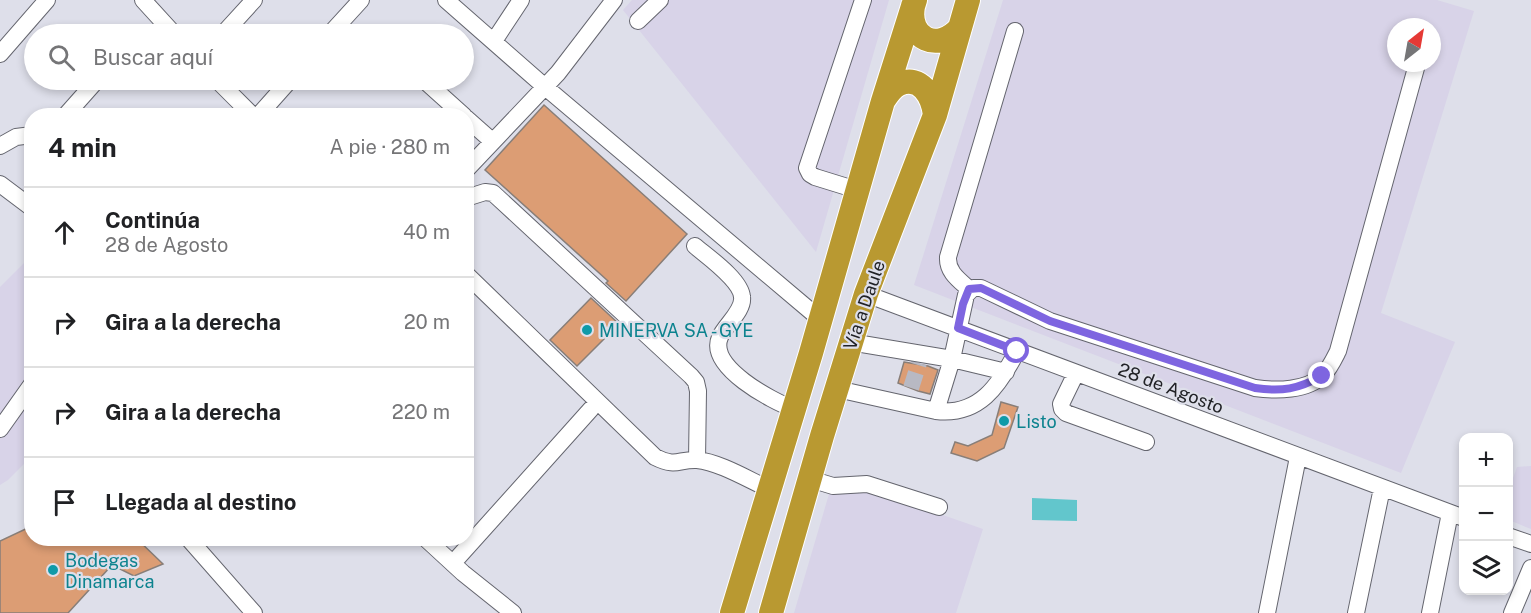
<!DOCTYPE html>
<html lang="es">
<meta charset="utf-8">
<style>
:root{--surface:#fff;--page:#f6f6f6;--text:#202124;--muted:#757577;--line:#e0e0e0}
body{margin:0;font-family:"Public Sans",sans-serif;background:var(--page);color:var(--text)}
.controls{position:absolute;right:18px;bottom:18px;display:grid;overflow:hidden;border-radius:12px;box-shadow:0 3px 9px #0003}
.controls button{width:54px;height:54px;display:grid;place-items:center;padding:0;border:0;border-bottom:2px solid var(--line);background:var(--surface);color:var(--text);font:30px sans-serif}
.compass{position:absolute;left:1387px;top:18px;width:54px;height:54px;border-radius:50%;background:var(--surface);box-shadow:0 3px 9px #0003;rotate:31deg}
.stop{position:absolute;width:18px;height:18px;margin:-14px;border:4px solid #7e65e0;border-radius:50%;background:#fff}
.stop.end{background:#7e65e0;border-color:#fff;box-shadow:0 2px 6px #0008}
.list{margin:0;padding:0;list-style:none}
h2{display:flex;justify-content:space-between;align-items:center;height:78px;margin:0;padding:0 24px;font-size:26px}
h2 small{font-size:20px;font-weight:400;color:var(--muted)}
.list li{display:grid;grid-template-columns:39px 1fr auto;gap:18px;align-items:center;box-sizing:border-box;height:90px;padding:0 24px;border-top:2px solid var(--line)}
.list b{display:block;font-size:22px;white-space:nowrap}
.list p{margin:0;font-size:20px;white-space:nowrap;color:var(--muted)}
.list em{font-size:20px;font-style:normal;color:var(--muted)}
.icon{flex:none;width:33px;height:33px;fill:none;stroke:currentColor;stroke-width:2;stroke-linecap:round;stroke-linejoin:round}
.map{position:relative;flex:none;width:1531px;height:613px;overflow:hidden}
.search{position:absolute;background:var(--surface);box-shadow:0 3px 9px #0003;left:24px;top:24px;width:450px;height:66px;display:flex;align-items:center;gap:15px;box-sizing:border-box;padding:0 21px;border-radius:33px;color:var(--muted);font-size:22px}
.panel{position:absolute;background:var(--surface);box-shadow:0 3px 9px #0003;left:24px;top:108px;width:450px;height:438px;border-radius:24px}
.map>svg:first-child{display:block}
</style>
<div class="map">
<svg width="1531" height="613" viewBox="0 0 1531 613">
<rect width="100%" height="100%" fill="#dedfea"/>
<path fill="#d8d3e8" fill-rule="evenodd" d="M632,0H889L816,252L623,10Z
M1003,0H1437L1474,11L1381,313L1455,342L1401,473L914,285ZM1396,27H1432V63H1396Z
M31,256V457L8,480L0,485V287Z
M1531,466V529L1509,520L1508,492L1517,467Z
M834,477L983,529L956,613H794Z"/>
<path fill="#62c6cc" d="M1032,498L1077,500V521L1032,520Z"/>
<path fill="#dc9d74" stroke="#887e78" stroke-width="1.5" d="M544,105L687,234L626,301L606,283L608,281L485,170Z
M591,298L619,324L577,366L550,340Z
M904,362L928,366L938,370L930,394L918,391L898,383Z
M1001,402L1018,407L1004,448L977,461L951,453L955,442L968,446L992,435Z
M32,526V538H136L163,564L134,576L112,565L68,613H0V541Z"/>
<g fill="none" stroke-linecap="round" stroke-linejoin="round">
<path stroke="#b8b9c3" stroke-width="16" stroke-dasharray="16 8" stroke-linecap="butt" d="M911,388L919,363"/>
<defs>
<path id="minor" d="M143,0L174,34
M446,0L544,86L820,319
M638,21L660,0
M223,34L254,0
M330,34L361,0
M494,41L521,0
M0,54L47,0
M217,80L253,116
M424,80L464,116
M65,116L97,80
M258,116L290,80
M466,118L492,141
M0,146L16,137L32,135
M466,170L558,73L614,0
M0,184L32,208
M857,190L815,177L810,174L807,168L863,0
M466,198L485,192L493,193L691,376L696,382L698,391L697,460
M695,246C708,257 741,280 742,297C744,311 725,325 720,337C707,367 772,401 794,409
M466,274L655,457C677,468 678,459 697,460C719,462 749,480 769,489
M969,289C959,280 947,272 948,257L1015,31
M866,294L1464,518
M850,342L952,359L1006,372
M1076,373L1061,404L1062,409L1066,413L1146,442
M837,389L936,411C979,416 999,386 1017,351
M936,411L952,359L966,295L973,288H981L1050,321L1255,388C1276,391 1307,391 1323,375C1330,368 1334,359 1338,351L1416,68
M0,429L32,384
M810,479L833,486L867,484L939,507
M1508,536L1531,544
M188,538L254,613
M425,538L463,573L513,613
M453,563L591,409
M1267,613L1298,457
M1356,613L1382,488
M1430,613L1450,513
M1512,613L1531,568"/>
<path id="highway" d="M913,6C907,39 938,53 960,28
M883,101C887,95 892,87 899,84C921,74 933,97 935,115
M732,613L811,353L883,101L915,0
M771,613L822,436L866,294L935,115L968,0"/>
</defs>
<use href="#minor" stroke="#64656e" stroke-width="18"/>
<use href="#highway" stroke="#fff" stroke-width="26"/>
<use href="#minor" stroke="#fff" stroke-width="16"/>
<use href="#highway" stroke="#b99931" stroke-width="24"/>
</g>
<g fill="none" stroke-linecap="round" stroke-linejoin="round">
<path stroke="#7e65e0" stroke-width="8" d="M1017,351L958,328L963,304L969,289L981,288L1050,321L1255,388C1282,392 1298,389 1322,376"/>
</g>
<g fill="#0f9aa8" stroke="#dedfea" stroke-width="2">
<circle cx="587" cy="330" r="6"/>
<circle cx="1004" cy="421" r="6"/>
<circle cx="53" cy="570" r="6"/>
</g>
<g text-anchor="middle" dominant-baseline="central" stroke-width="4.5" stroke-linejoin="round" paint-order="stroke">
<g font-size="18" fill="#212226" stroke="#dedfea">
<text transform="translate(864 305) rotate(-71)">Vía a Daule</text>
<text transform="translate(1171 388) rotate(21)">28 de Agosto</text>
</g>
<g font-size="18" fill="#0d838f" stroke="#dedfea" text-anchor="start">
<text x="599" y="330">MINERVA SA - GYE</text>
<text x="1016" y="421">Listo</text>
<text x="65" y="560">Bodegas<tspan x="65" dy="21">Dinamarca</tspan></text>
</g>
</g>
</svg>
<div class="controls">
<button>+</button>
<button>−</button>
<button><svg class="icon" aria-label="layers" viewBox="0 0 24 24"><path d="M12 4l9 5-9 5-9-5zM3 14l9 5 9-5"/></svg></button>
</div>
<svg class="compass" viewBox="-18 -18 36 36"><path d="M0-13l5 13h-10z" fill="#e53935"/><path d="M0 13l5-13h-10z" fill="#757577"/></svg>
<div class="stop" style="left:1017px;top:351px"></div>
<div class="stop end" style="left:1322px;top:376px"></div>
<div class="search"><svg class="icon" aria-label="search" viewBox="0 0 24 24"><circle cx="10" cy="10" r="6"/><path d="M15 15l6 6"/></svg>Buscar aquí</div>
<section class="panel">
<h2>4 min<small>A pie · 280 m</small></h2>
<ul class="list">
<li><svg class="icon" aria-label="ahead" viewBox="0 0 24 24"><path d="M12 20V5M6 11l6-6 6 6"/></svg><div><b>Continúa</b><p>28 de Agosto</p></div><em>40 m</em></li>
<li><svg class="icon" aria-label="right" viewBox="0 0 24 24"><path d="M7 20v-9h11M14 6l5 5-5 5"/></svg><div><b>Gira a la derecha</b></div><em>20 m</em></li>
<li><svg class="icon" aria-label="right" viewBox="0 0 24 24"><path d="M7 20v-9h11M14 6l5 5-5 5"/></svg><div><b>Gira a la derecha</b></div><em>220 m</em></li>
<li><svg class="icon" aria-label="arrive" viewBox="0 0 24 24"><path d="M6 21V4h12l-3 4 3 4H6"/></svg><div><b>Llegada al destino</b></div></li>
</ul>
</section>
</div>
